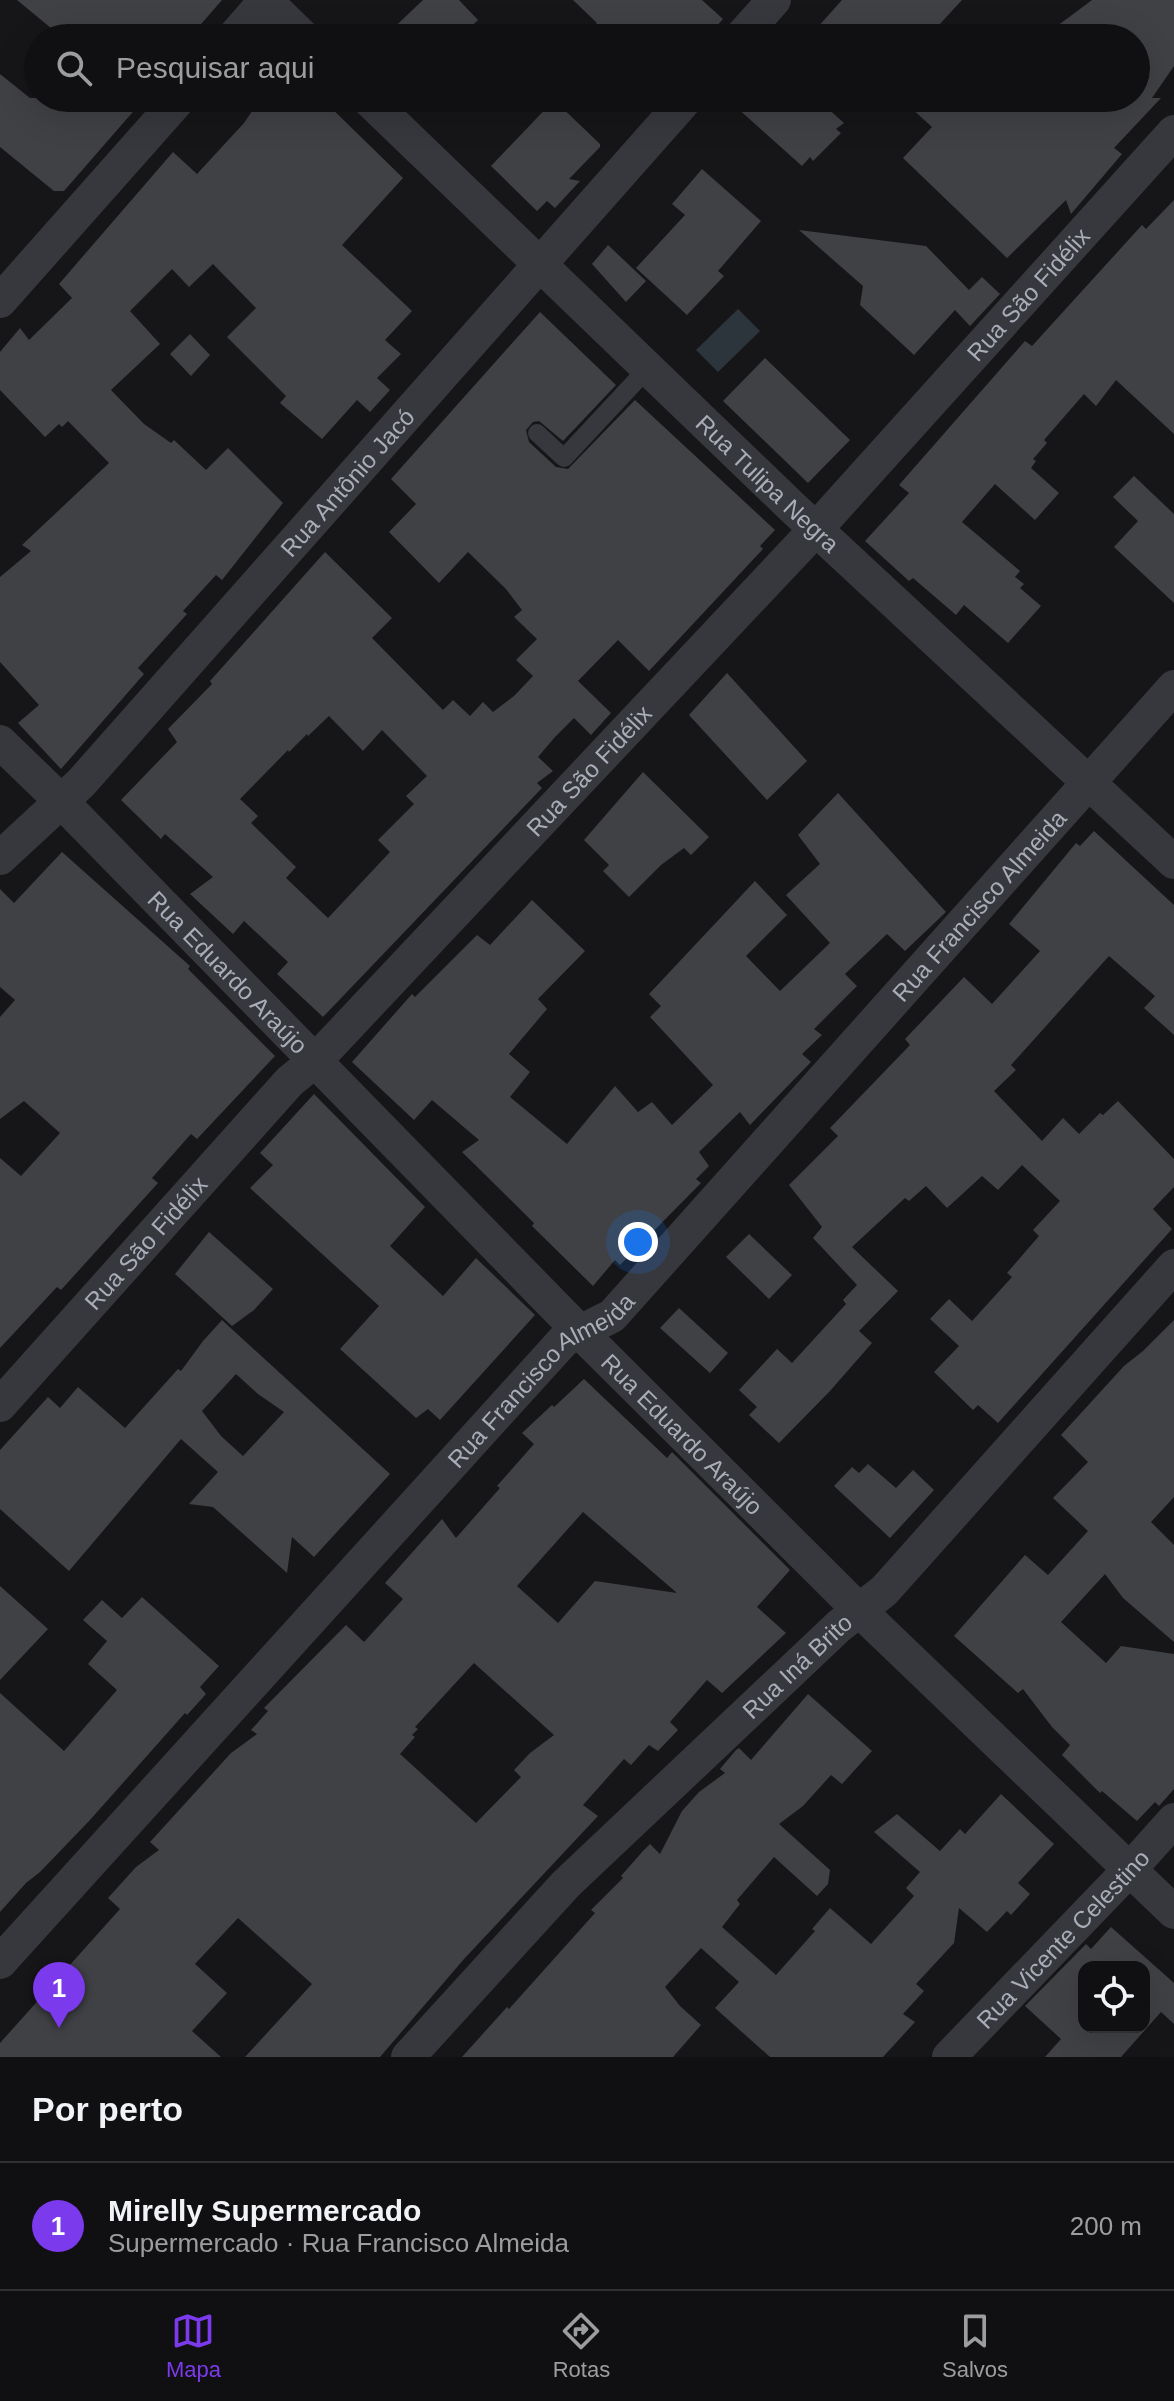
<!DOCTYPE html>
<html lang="pt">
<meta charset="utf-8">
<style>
:root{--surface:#101012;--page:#1e1e20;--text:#f1f3f6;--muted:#9c9d9f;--line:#303032;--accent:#7c3aed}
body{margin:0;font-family:Arial,sans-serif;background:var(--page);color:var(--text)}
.controls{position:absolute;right:24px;bottom:24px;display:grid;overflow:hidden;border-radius:16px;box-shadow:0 8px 32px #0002}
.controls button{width:72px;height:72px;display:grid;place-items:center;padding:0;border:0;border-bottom:2px solid var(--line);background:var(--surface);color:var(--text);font:40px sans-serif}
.you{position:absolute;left:638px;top:1242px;width:28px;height:28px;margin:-20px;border:6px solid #fff;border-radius:50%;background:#1a73e8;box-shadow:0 0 0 12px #1a73e833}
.badge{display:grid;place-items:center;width:52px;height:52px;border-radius:50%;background:var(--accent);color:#fff;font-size:26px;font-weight:700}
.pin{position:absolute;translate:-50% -66px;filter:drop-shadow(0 2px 4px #0008)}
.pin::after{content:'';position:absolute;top:42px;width:28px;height:24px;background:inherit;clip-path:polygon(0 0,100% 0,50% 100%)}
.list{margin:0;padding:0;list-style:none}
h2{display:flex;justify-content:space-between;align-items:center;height:104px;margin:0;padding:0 32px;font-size:34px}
h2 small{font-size:26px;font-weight:400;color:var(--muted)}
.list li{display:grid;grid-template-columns:52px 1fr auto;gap:24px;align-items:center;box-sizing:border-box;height:128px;padding:0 32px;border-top:2px solid var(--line)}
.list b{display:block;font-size:30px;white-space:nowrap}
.list p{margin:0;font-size:26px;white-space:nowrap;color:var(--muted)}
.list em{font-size:26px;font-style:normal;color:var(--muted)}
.icon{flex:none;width:44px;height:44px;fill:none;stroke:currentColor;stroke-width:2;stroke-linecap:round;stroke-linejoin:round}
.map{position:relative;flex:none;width:1174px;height:2057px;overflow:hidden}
.search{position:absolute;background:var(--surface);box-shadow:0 8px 32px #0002;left:24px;right:24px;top:24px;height:88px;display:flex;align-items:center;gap:20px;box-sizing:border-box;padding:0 28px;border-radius:44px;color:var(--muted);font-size:30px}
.sheet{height:232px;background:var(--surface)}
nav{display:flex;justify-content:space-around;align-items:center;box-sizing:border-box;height:112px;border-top:2px solid var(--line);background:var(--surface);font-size:22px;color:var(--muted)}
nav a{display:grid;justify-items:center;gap:4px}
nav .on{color:var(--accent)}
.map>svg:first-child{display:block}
</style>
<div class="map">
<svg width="1174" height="2057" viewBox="0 0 1174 2057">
<rect width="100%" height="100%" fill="#161618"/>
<path fill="#2c353c" d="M738,309L760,331L718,372L696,350Z"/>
<path fill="#404145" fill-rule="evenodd" d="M17,0H222L189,38H63Z
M423,0H459L478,20L459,38H383Z
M573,0H702L723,19L706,38H584L597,23Z
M842,0H962L927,38H808Z
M1092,0H1174V66L1152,98H1161L1114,148L1122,154L1071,214L1066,200L1007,258L903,158L932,127L900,98H1136V38H1041Z
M0,74L30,98H145L64,191H54L0,147Z
M261,98H321L403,178L342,245L412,311L385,340L401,354L377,378L390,390L370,412L357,400L322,439L280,403L286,396L227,337L256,308L213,264L189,287L172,269L130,311L160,344L111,390L144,424L171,443L174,440L206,470L228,448L283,503L222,580L216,575L183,611L187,614L138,668L144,674L61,769L18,723L39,705L0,662V577L31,551L22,545L109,463L68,421L62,427L59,424L45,437L0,390V352L20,328L29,340L72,298L59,284L173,152L197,174L244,123Z
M726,98H816L844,123L836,129L841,133L813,161L810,157L802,166Z
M554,100L600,144V147L569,179L580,181L555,208L547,201L537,211L491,166Z
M702,169L761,221L718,271L724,276L687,315L636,268L685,215L672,204Z
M1174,200V434L1116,380L1096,406L1084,394L1044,440L1047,443L1033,459L1036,461L1031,468L1059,493L1035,520L995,484L962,522L1020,571L1015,577L1024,584L1020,588L1041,606L1008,643L964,605L956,615L913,578L909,581L865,541L909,493L899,485L1025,341L1032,346L1142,225L1146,229Z
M799,230L926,246L969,290L982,277L1000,294L970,326L955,310L914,355L860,305L863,286Z
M608,245L646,281L626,302L592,264Z
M540,312L616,385L563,441L539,421L533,422L526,430L529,442L556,467L568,469L635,400L775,530L760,546L763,549L649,671L618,640L578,681L611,713L591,735L574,718L555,737L538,757L553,771L537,783L542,788L323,1017L277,974L288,962L244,921L233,934L190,894L213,877L165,834L161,839L121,800L177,742L168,729L212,684L210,681L325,552L392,618L372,638L443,710L453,700L470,716L483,702L493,712L514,696L533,676L516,660L537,639L514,617L522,610L506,589L468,552L439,583L389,532L416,504L391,479ZM329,716L363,751L382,730L427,776L406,796L414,804L378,840L390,852L328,918L286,878L296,867L251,823L258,816L240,799L288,750L289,752L307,734L308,736Z
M190,334L210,355L191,376L170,354Z
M765,358L850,440L808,483L723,401Z
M1134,476L1174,514V603L1114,547L1138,521L1113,497Z
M727,673L807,761L767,800L689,715Z
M643,772L709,837L691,855L684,848L661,865L629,897L603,871L609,865L584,840Z
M838,793L946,912L905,951L887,934L845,974L857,986L814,1029L822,1035L802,1054L811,1062L750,1125L740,1112L699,1152L709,1166L696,1179L701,1183L620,1265L615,1260L593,1286L532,1226L534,1223L462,1152L479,1140L432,1100L414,1120L352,1062L412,994L415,997L477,935L490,945L532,900L585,951L538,999L547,1009L509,1054L530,1072L510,1097L567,1144L615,1086L638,1112L652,1102L672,1125L713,1085L650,1017L661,1006L649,994L755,881L787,915L746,956L780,991L830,943L786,895L820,864L798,835Z
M1094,831L1174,905V1035L1144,1008L1155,996L1109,956L1011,1065L1016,1070L994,1091L1042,1141L1063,1118L1079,1134L1100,1113L1103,1115L1118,1101L1174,1159V1187L1153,1209L1172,1229L998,1423L978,1405L973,1410L934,1372L959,1346L930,1319L949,1299L972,1321L1012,1277L1007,1273L1039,1236L1033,1230L1060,1201L1022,1165L998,1190L982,1176L947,1208L926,1186L909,1201L905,1198L852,1247L898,1291L859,1331L872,1343L830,1391L779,1443L749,1415L757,1407L739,1390L777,1349L792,1363L846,1304L843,1300L857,1285L813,1238L822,1227L789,1185L838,1136L830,1128L910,1045L905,1039L964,977L992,1004L1040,951L1009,924L1076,843L1080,846Z
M62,852L190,966L188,969L275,1056L197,1139L191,1134L152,1178L158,1183L61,1290L57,1287L0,1348V1158L21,1176L60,1133L24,1101L0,1119V1017L15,1000L0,987V889L14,903Z
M314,1094L425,1207L390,1246L443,1296L476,1258L535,1315L440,1420L428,1409L416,1418L340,1349L379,1306L250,1188L273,1165L260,1153Z
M209,1232L273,1289L254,1310L232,1326L175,1274Z
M749,1234L792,1275L769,1299L726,1257Z
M679,1308L728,1353L710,1373L660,1328Z
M222,1320L390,1474L314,1557L292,1537L287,1573L213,1507L189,1504L218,1472L181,1439L69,1571L0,1509V1450L48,1397L60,1408L78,1387L125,1428L178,1369L181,1371L203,1341ZM236,1374L258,1394L284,1412L243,1456L221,1436L202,1411Z
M1174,1320V1497L1151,1522L1174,1545V1642L1123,1598L1105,1574L1061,1622L1106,1663L1121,1646L1174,1654V1789L1159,1806L1155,1802L1137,1821L1102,1791L1100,1793L1062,1755L1070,1745L1052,1727L1023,1689L1018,1693L954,1636L1025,1555L1048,1575L1088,1531L1053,1498L1088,1462L1061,1435L1124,1366L1143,1351Z
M584,1379L667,1458L672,1452L790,1570L757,1607L786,1633L722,1693L707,1680L670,1722L678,1730L658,1751L649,1745L631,1765L624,1759L583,1805L598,1816L464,1959L380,2057H245L312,1984L238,1918L195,1964L227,1993L192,2031L221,2057H0V2043L120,1909L108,1898L136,1867L159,1850L150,1842L231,1753L257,1734L251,1730L268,1711L264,1708L346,1625L364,1642L403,1599L385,1583L442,1519L456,1538L500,1488L497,1486L534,1444L522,1433L552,1405L554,1407ZM583,1512L677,1593L595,1581L558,1623L517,1586ZM474,1663L554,1735L530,1753L514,1770L521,1777L476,1823L400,1754L415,1737L412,1735L418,1729L415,1727Z
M868,1464L896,1488L913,1470L934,1490L890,1538L834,1486L852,1467L859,1473Z
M0,1586L48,1629L0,1680Z
M142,1597L219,1666L200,1687L206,1694L187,1715L185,1713L90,1820L40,1872L26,1883L0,1912V1693L64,1751L117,1690L88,1664L107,1641L83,1620L102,1600L122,1618Z
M808,1694L872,1751L842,1784L831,1775L803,1806L779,1824L830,1870L828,1884L817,1896L774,1857L737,1900L740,1904L722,1927L776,1975L815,1931L812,1929L830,1908L871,1944L914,1896L906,1888L920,1872L874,1832L897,1814L940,1851L960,1829L965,1834L1001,1794L1054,1844L1018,1883L1030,1894L1011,1915L1007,1911L987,1932L959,1908L954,1943L916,1984L924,1991L903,2014L915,2022L883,2057H770L715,2008L739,1982L701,1948L665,1987L680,2006L701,2025L673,2057H462L507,2007L509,2009L595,1913L591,1910L623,1878L621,1876L643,1851L650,1844L660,1854L682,1811L699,1792L725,1773L720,1769L736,1750L739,1748L751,1760Z
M1111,1927L1174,1983V2024L1161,2012L1121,2057H1045L1061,2039L1025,2006L1086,1944L1091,1949ZM1084,1967H1144V2027H1084Z"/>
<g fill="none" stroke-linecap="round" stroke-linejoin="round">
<path stroke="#37383d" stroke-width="18" d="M537,433L564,458L648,368"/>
<g stroke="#37383d" stroke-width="34">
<path d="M265,0L304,38"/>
<path d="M233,38L266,0"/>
<path d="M740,38L774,0"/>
<path id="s1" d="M367,98L792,507L1174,862"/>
<path d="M0,301L180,98"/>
<path id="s2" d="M0,742L62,802L580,1332L860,1611L1174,1912"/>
<path id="s3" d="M0,858L81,783L687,98"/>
<path id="s4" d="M0,1405L290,1081L315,1061L816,529L1174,132"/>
<path id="s5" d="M0,1962L564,1340L612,1316L1174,687"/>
<path id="s6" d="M408,2057L566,1884L839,1626L884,1591L1174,1266"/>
<path id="s7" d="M949,2057L1131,1868L1174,1820"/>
</g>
</g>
<g text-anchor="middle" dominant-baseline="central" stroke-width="7" stroke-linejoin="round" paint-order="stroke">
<g font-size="24" fill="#a8adb8" stroke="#111113">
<text stroke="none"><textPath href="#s4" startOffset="1514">Rua São Fidélix</textPath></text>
<text stroke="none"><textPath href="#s3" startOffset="512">Rua Antônio Jacó</textPath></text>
<text stroke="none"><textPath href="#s1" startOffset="556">Rua Tulipa Negra</textPath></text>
<text stroke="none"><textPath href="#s4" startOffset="866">Rua São Fidélix</textPath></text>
<text stroke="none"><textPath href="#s5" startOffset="1444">Rua Francisco Almeida</textPath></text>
<text stroke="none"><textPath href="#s2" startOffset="324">Rua Eduardo Araújo</textPath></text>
<text stroke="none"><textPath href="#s4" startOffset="218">Rua São Fidélix</textPath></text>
<text stroke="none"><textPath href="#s5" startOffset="796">Rua Francisco Almeida</textPath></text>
<text stroke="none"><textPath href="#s2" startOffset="972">Rua Eduardo Araújo</textPath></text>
<text stroke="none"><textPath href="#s6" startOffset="552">Rua Iná Brito</textPath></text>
<text stroke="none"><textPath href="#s7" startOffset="164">Rua Vicente Celestino</textPath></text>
</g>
</g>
</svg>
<div class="controls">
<button><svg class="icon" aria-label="locate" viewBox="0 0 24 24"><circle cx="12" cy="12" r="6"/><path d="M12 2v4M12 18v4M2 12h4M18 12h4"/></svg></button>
</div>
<div class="you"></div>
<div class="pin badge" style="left:59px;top:2028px">1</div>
<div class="search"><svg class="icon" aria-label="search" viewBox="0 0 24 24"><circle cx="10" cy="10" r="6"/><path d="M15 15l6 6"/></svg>Pesquisar aqui</div>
</div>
<section class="sheet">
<h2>Por perto<small></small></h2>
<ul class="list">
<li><span class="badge">1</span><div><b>Mirelly Supermercado</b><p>Supermercado · Rua Francisco Almeida</p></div><em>200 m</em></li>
</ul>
</section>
<nav>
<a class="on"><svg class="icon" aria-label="map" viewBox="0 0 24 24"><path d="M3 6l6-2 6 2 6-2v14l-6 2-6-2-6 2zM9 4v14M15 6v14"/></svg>Mapa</a>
<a><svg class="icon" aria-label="directions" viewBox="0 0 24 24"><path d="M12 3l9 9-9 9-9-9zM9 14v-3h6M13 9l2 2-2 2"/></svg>Rotas</a>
<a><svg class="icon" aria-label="saved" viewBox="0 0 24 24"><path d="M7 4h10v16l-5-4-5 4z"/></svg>Salvos</a>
</nav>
